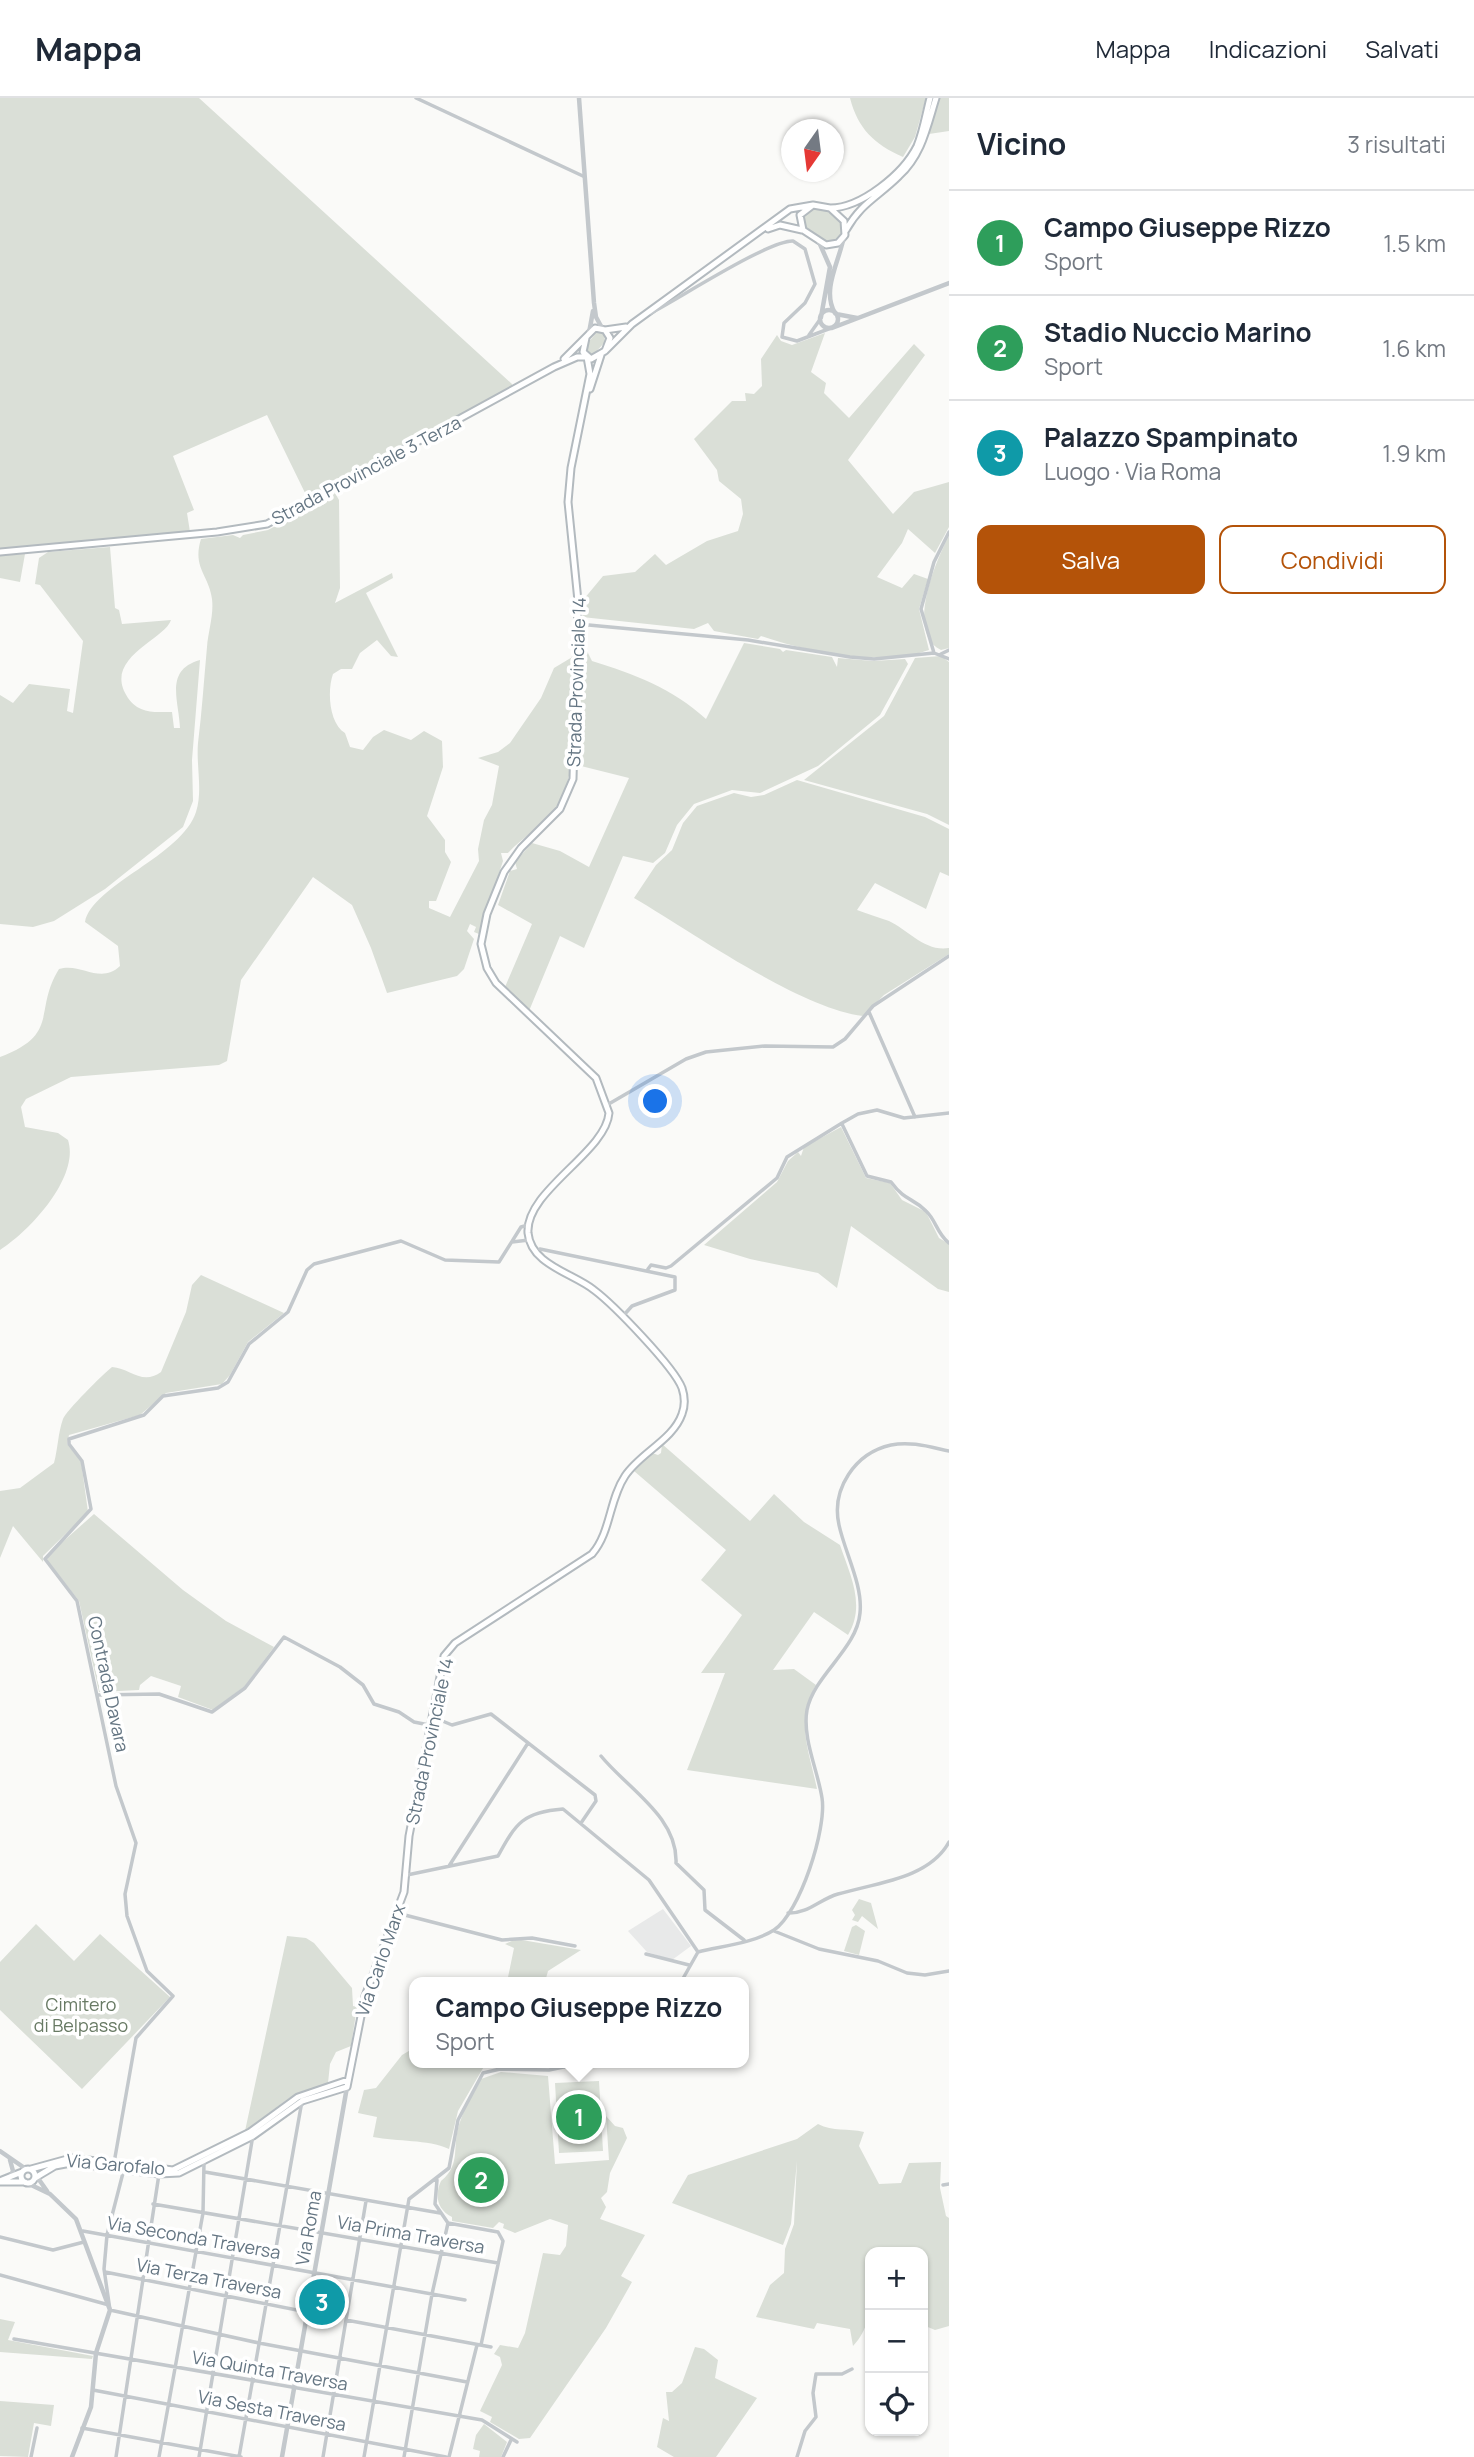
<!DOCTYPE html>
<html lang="it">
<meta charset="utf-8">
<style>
:root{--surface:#fff;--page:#f6f6f7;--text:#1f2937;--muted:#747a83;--line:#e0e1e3;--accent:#b45309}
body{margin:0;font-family:Manrope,sans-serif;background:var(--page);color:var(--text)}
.controls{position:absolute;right:21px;bottom:21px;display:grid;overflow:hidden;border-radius:14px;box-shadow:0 2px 5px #0004}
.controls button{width:63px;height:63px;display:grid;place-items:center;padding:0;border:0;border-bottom:2px solid var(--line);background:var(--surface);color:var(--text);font:35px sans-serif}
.compass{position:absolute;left:781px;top:21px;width:63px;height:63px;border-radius:50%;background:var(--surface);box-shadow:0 2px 5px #0004;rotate:194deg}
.you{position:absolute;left:656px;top:1004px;width:24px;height:24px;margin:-18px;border:5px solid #fff;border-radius:50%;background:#1a73e8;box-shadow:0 0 0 10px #1a73e833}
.badge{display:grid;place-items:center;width:46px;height:46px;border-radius:50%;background:var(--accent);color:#fff;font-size:23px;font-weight:700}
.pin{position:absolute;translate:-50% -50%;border:4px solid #fff;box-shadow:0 2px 7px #0006}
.popup{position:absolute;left:409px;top:1879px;width:340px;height:91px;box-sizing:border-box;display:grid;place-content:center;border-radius:14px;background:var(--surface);filter:drop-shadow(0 2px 5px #0005);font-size:23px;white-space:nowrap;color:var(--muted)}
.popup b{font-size:26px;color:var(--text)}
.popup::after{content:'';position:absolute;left:50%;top:100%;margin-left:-14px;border:14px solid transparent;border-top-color:var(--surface)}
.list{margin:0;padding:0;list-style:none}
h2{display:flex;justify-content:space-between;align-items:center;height:91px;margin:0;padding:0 28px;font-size:30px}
h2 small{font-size:23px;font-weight:400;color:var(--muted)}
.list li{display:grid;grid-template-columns:46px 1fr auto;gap:21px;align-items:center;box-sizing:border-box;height:105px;padding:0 28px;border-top:2px solid var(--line)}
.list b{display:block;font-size:26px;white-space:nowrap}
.list p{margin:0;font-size:23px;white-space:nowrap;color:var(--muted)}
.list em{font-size:23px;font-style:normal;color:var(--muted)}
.actions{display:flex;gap:14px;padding:21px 28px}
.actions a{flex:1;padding:16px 0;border:2px solid var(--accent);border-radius:14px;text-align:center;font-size:24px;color:var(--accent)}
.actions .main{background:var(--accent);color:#fff}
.icon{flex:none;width:38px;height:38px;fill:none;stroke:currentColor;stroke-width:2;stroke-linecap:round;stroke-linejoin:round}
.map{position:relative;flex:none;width:949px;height:2359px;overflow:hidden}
header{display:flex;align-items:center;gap:42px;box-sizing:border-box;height:98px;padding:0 35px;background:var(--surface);border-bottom:2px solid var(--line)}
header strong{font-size:33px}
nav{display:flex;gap:38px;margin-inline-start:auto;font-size:24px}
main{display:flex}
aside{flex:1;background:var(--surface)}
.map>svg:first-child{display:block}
</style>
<header>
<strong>Mappa</strong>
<nav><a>Mappa</a><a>Indicazioni</a><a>Salvati</a></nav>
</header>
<main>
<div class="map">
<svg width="949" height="2359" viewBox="0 0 949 2359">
<rect width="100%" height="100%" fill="#fafaf8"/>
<path fill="#e8e9e9" d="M663,1811L691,1848L672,1862L647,1854L628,1833Z"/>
<path fill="#dadfd7" d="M0,0H199L512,286V290L308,401L267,317L173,358L194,412L187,415L190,434L48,449L0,451Z
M850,0H926L915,39L903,59C874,46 858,31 850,0Z
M939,0H949V33L929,36Z
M815,110C831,113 850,122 838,142L826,144L804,130L802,119Z
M598,233L604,234L605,244L592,258L586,254V247Z
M825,235L811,274L826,285L824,295L849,320L914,246L925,257L848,362L893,416L914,394L949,384V429L935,455L908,431L902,445L877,479L902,490L914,476L928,481L919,511L929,552C882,569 807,554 761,538L758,541L714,533L708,525L694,531L582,519L584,501L603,478L635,474L655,456L666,467L707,443L738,433L743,416L741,401L719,383L717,372L694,341L732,303H746L745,295L754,296L762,288L761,261L777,237L781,243L792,247Z
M335,395L339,402L340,490L335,505L392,475L393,480L366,495L398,559L391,558L377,542L360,555L352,571H341L333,576C327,593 329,625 345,635L350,649L363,652L373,639L384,632L411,642L424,633L442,643L443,669L427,718L445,742V754L451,764L436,803H429V810L450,819L479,763L478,751L484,722L492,707L499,668L478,660L498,654L510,645L541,600L554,570L574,558C573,601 581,676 555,711C543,729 522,739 508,755H501L503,763L479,836L474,834L476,829L470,826L467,833L474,841L464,871L457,878L387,895L371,850L352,807L313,779L241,882L227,963L219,967L71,979L26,1001L21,1009L25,1029L58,1035L68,1042C80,1079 30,1133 0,1152V959C61,936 33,913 59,871C81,864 100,887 120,868L118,848L85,824C92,787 182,758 196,714C203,692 196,668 198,645C202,613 204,581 207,549C208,534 214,517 212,501C209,477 192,470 201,441L233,437L240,440L243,437L268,432L317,406L323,407Z
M949,438V550L941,552C905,535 936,462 949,438Z
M110,449L115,510L119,512L122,526L171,522C165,542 101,560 128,600C139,616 155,614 172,614L174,630H180C179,603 164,572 200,562L192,662L193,703L183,729L105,791L54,823L33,829L0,826V597L13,605L29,586L70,591L67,613L73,615L83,543L40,487L35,486L39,460L48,454Z
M25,456L20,484L0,480V457Z
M586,530L584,547L592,563C634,576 672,590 706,621L744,545L780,551L783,554L786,552L832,559L837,569L838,560L873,563L905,561L908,566L880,617L818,668L760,695L732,692L694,706L677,727L665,755L653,765L623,758L584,850L560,838L529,913L505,889L532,826L498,807L510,773L517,771L515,764L532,745L560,753L589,769L629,680L581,668L578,659L581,578L585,570L581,568L582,533Z
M941,558L949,564V727L927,716L804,682L884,618L915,560Z
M797,682L925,719L949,731V778L940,774L926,811L875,785L857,812C867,816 878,819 889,823C908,832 925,854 949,850V856L884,897L863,918C799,910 692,834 634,800L656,767L672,752L683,725L697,708L734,695L751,699L764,697Z
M841,1029L866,1080L890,1085L902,1102L926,1114L939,1140L949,1146V1194L938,1191L851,1128L837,1190L818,1175L750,1161L704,1147L777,1084L788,1063L798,1054L801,1058L804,1049Z
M201,1177L284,1215L248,1244L230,1277L222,1286L166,1295L140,1317L69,1337L67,1346L81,1363L88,1414L43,1458V1464L13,1428L0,1460V1393L20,1390L54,1365C58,1350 58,1335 63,1321C66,1313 103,1276 112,1269C130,1270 142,1288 161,1274L186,1214L192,1187Z
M662,1346L750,1423L774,1396L804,1424L840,1447C850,1477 866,1507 848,1537L814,1514L773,1572L794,1571L816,1587C795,1624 809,1652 817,1691L687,1672L725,1575H701L742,1517L701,1482L726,1452L634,1373L652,1355L658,1357L661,1355Z
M94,1416L183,1492L226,1523L274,1549L245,1588L213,1612L178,1599L181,1588L151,1578L140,1587L139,1592L99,1594L79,1503L47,1462L49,1456Z
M859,1801L871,1805L878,1831L862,1818L858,1824L852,1822L855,1817L852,1812Z
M36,1826L74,1863L100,1836L170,1899L82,1991L0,1912V1864Z
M856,1827L865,1833L859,1857L844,1853L852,1829Z
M287,1838L306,1840L314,1845L352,1890L353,1908L357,1909L351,1948L336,1954L330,1966L328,1985L289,2000L245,2033Z
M516,1841L581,1852L548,1873L545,1884H507L514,1850L505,1846Z
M414,1950V1965H486L458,2013L449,2051C427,2041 398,2044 373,2039L377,2019L358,2015L364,1992L376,1990L402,1957Z
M501,1974L548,1978L555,2066L609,2062L606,2018L615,2028L623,2030L627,2040L610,2075L607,2094L601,2100L606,2109L600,2121L645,2137L621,2178L632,2184L606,2230L530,2340L519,2341L490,2324L492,2319L480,2313L502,2267L500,2259L494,2256L500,2247L518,2250L525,2235L543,2155L560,2157L566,2148L568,2127L550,2121L515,2135L503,2130L504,2126L499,2124L493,2130L452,2123V2119C436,2111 435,2096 441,2083C463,2065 450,2048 461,2021C466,2007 474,1994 481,1981Z
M599,1983L603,2053L559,2055L555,1985Z
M818,2026C833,2034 848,2030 864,2034L859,2048L879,2086L901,2085L909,2065L941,2064L940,2090L946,2118L949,2120V2228L935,2232L923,2227V2154H870C870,2186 877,2224 853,2248L850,2231L817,2225L814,2231L756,2219L770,2187L784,2175L785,2151L794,2126L797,2063L791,2126L783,2147L672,2105L688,2077L797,2041Z
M0,2221L15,2224L8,2242L93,2258L92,2261L0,2254Z
M695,2249L704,2251L718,2262L715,2280L757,2300L716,2359H674L657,2349L663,2320L669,2323L666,2294H672L682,2285Z
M0,2303L54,2307L51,2328L34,2325L28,2359L0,2358Z
M484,2326L507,2344L501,2359H479L480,2353L473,2351L476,2337Z"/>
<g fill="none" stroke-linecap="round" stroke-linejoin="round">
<defs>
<path id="secondary" d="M813,107L830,110L844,123L845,137L838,145L826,147L803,132L800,117Z
M830,110C861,110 903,76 917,48C923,34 926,15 930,0
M768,131L780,127L802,132
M846,132C861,105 878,99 899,78C922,57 927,29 936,0
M605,232L626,229
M605,253L632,226L790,111L813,107
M564,261L595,230L605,232L610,240L605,253L591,261L583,254L586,240
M590,291L601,257
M0,454L217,434L267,426L554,269L577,259H586
M21 2078a7 7 0 1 1 14 0a7 7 0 1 1-14 0Z
M31,2071L71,2060L173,2072L250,2034L298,1999L348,1982
M35,2080L55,2068L71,2065L159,2076L179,2075L253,2038L302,2003L347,1989L365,1898L404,1794L409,1738L444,1558L455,1545L592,1456C611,1434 609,1402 625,1378C640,1355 673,1342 682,1316C685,1308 685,1299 682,1290C674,1269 614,1207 594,1192C573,1175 531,1167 528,1135C525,1093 606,1054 609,1015L596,980L496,885L487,870L481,846L487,816L504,774L521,750L560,711L573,681L578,503L568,404L571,370L590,276L587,259
M2,2082L22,2074
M0,2084H25"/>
</defs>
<use href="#secondary" stroke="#b3babf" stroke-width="9"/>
<path stroke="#c3c8cc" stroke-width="3.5" d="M416,0L585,79
M651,215C680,200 769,142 793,143L805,151L815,186L805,205L784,225L782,239L797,243L831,230
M809,237L821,220
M578,526L748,542L850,559L874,561L934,555L949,561
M934,555L921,511L934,464L949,434
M941,556L949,552
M869,914L915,1019
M607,1007L686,961L706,954L765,948L833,949L845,941L873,908L949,858
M842,1026L867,1078L891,1084C906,1104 912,1099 926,1113C936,1122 937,1136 949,1145
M512,1144L529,1142
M540,1151L675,1179V1192L632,1208L623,1218
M648,1171L651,1167L666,1170L671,1168L777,1080L787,1059L842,1025L858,1016L877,1012L904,1020L949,1015
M98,1597L159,1596L212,1614L245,1590L284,1539L340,1569L363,1587L374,1606L399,1614L414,1624L429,1627
M433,1619L452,1627L491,1616L595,1697L596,1703L581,1725
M601,1658C628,1691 678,1719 676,1765L704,1792L705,1812L744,1842
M449,1768L528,1645
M407,1777L498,1758C516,1725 523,1714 563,1711L649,1782L698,1854
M397,1815L502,1842L532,1840L575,1848
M788,1815C808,1816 820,1801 838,1796C875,1785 929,1781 949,1744
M774,1833L819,1851L878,1863L907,1875L925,1877L949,1873
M698,1854C722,1848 754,1845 774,1832C800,1815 827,1730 822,1700C818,1673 802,1640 807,1612C814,1577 857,1551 860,1515C863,1487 845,1455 839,1427C831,1391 855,1355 891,1347C911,1343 930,1349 949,1353
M646,1856L689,1867
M681,1884L698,1854
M114,2065L136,1940L173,1898L147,1873L127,1818L125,1796L136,1745L116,1688L77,1503L45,1461L91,1411L82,1363L69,1346V1341L144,1317L163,1298L218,1290L228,1284L249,1246L288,1214L307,1172L314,1166L401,1143L445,1162L499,1164L521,1129L528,1127
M124,2071L107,2137L104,2171L110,2212L259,2245L467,2284
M205,2074L440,2115
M943,2087L949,2086
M153,2106L498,2165
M448,2125L498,2134L503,2143L481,2247
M83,2133L465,2202
M0,2139L53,2152L84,2144
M105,2174L307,2214
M0,2177L109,2207
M346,2222L491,2249
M14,2241L482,2322L517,2344
M93,2292L446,2359
M82,2330L241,2359
M31,2359L37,2330
M116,2359L159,2076
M159,2359L203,2115L204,2064
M199,2359L253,2037
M239,2359L302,2003
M323,2359L366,2103
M364,2359L409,2101L449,2070L458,2022L483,1975L500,1971L549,1972L583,1965
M404,2359L432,2196L448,2125L435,2106L437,2082
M449,2359L477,2247
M503,2359L511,2342
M797,2359L805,2333L816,2319L813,2295L816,2276H842L852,2271"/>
<path stroke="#c3c8cc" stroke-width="4.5" d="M579,0L594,205L596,219L602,230
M819,144L830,169L821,219
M820 221a9 9 0 1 1 18 0a9 9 0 1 1-18 0Z
M835,215C821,192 840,162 844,138
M836,216L857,220
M832,230L949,185
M589,235L593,213
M0,2053L26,2071
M10,2062L13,2073L11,2078
M35,2076L47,2093
M27,2085L50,2096L76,2121L110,2212L96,2255L91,2309L72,2359
M282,2359L347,1989"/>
<use href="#secondary" stroke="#fff" stroke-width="5"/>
</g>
<g text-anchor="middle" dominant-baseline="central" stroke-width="7" stroke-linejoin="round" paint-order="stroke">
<g font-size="18" fill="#657683" stroke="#fff">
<text transform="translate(366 372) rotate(-28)">Strada Provinciale 3 Terza</text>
<text transform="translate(576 584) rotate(-88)">Strada Provinciale 14</text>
<text transform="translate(109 1586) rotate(78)">Contrada Davara</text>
<text transform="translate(429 1643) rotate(-78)">Strada Provinciale 14</text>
<text transform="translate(380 1862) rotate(-71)">Via Carlo Marx</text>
<text transform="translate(116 2066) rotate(5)">Via Garofalo</text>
<text transform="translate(308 2130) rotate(-80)">Via Roma</text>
<text transform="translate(411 2136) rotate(10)">Via Prima Traversa</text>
<text transform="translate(194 2139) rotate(10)">Via Seconda Traversa</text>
<text transform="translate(209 2180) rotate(11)">Via Terza Traversa</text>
<text transform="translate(270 2272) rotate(10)">Via Quinta Traversa</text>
<text transform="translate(272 2312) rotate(11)">Via Sesta Traversa</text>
</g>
<g font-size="18" fill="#687a64" stroke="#fff">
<text x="81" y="1906">Cimitero<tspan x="81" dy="21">di Belpasso</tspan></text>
</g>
</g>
</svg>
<div class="controls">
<button>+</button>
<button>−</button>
<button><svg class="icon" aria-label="locate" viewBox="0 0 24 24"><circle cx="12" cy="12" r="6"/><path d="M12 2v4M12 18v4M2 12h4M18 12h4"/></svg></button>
</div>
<svg class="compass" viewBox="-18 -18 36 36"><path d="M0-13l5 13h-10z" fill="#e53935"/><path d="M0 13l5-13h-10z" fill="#747a83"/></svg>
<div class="you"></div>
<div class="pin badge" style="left:579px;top:2019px;background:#2e9e5b">1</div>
<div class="popup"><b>Campo Giuseppe Rizzo</b>Sport</div>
<div class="pin badge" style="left:481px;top:2082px;background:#2e9e5b">2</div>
<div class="pin badge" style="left:322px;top:2204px;background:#0f9aa8">3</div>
</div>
<aside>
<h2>Vicino<small>3 risultati</small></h2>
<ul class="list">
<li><span class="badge" style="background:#2e9e5b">1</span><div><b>Campo Giuseppe Rizzo</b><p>Sport</p></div><em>1.5 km</em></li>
<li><span class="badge" style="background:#2e9e5b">2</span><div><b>Stadio Nuccio Marino</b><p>Sport</p></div><em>1.6 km</em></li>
<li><span class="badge" style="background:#0f9aa8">3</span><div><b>Palazzo Spampinato</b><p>Luogo · Via Roma</p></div><em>1.9 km</em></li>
</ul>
<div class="actions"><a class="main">Salva</a><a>Condividi</a></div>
</aside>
</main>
